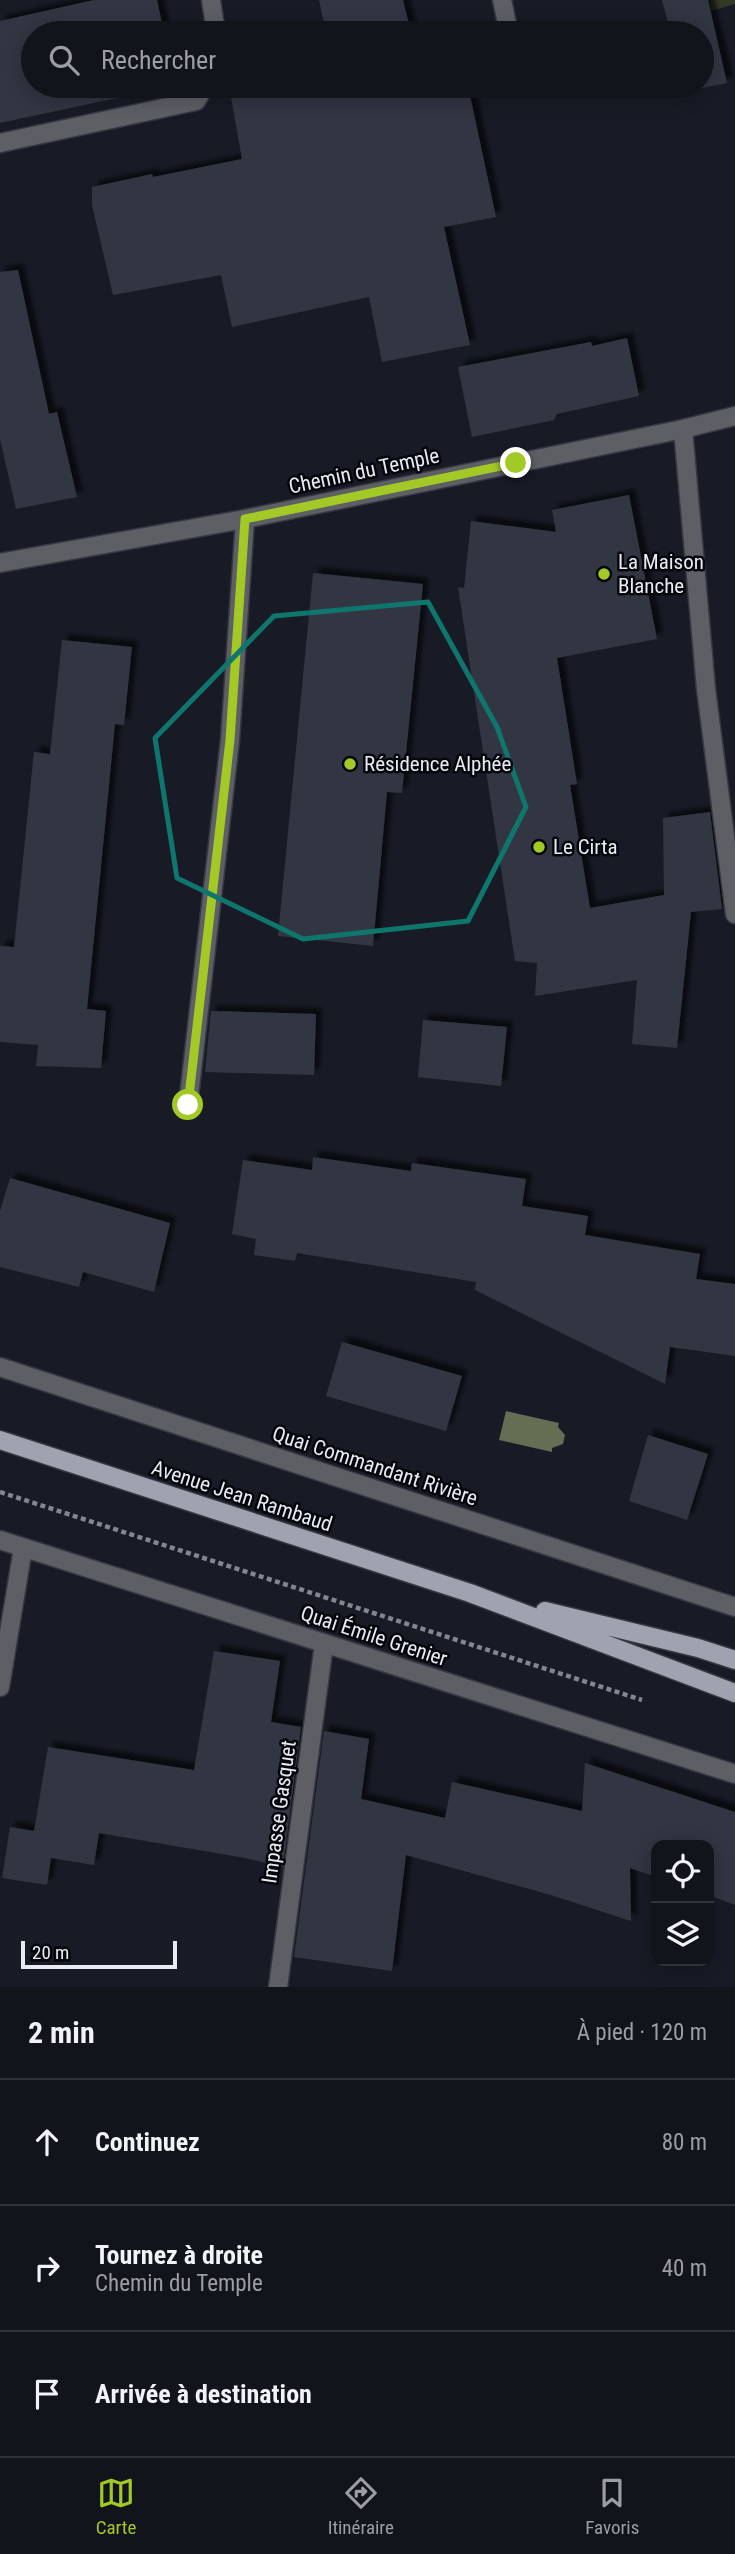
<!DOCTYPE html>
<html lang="fr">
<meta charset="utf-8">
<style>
:root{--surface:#12141c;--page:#1f2129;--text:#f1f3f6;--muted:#9c9ea3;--line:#31333b;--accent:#a3c926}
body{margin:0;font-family:"Roboto Condensed",sans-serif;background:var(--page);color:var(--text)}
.controls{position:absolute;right:21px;bottom:21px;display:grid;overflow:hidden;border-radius:14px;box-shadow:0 4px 18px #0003}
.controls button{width:63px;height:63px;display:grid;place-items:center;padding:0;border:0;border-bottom:2px solid var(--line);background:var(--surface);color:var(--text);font:35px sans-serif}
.scale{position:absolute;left:21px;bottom:18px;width:156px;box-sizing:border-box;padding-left:7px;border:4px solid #e8ebf3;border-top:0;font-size:19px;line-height:24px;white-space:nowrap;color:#e8ebf3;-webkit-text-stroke:5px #05060b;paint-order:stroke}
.stop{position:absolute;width:21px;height:21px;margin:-16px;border:5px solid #a3c926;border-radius:50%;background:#fff}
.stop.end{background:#a3c926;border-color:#fff;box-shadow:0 2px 7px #0008}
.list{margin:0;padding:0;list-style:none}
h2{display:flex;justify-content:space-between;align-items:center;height:91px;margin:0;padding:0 28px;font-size:30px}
h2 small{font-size:23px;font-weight:400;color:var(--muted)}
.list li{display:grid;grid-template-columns:46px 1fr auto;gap:21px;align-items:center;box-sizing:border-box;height:126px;padding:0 28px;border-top:2px solid var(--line)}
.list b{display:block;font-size:26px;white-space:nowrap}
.list p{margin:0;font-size:23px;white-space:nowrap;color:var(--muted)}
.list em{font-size:23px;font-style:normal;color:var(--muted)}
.icon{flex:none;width:38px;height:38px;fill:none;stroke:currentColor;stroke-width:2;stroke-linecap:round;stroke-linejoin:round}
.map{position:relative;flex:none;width:735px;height:1987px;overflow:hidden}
.search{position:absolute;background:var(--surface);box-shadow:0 4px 18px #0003;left:21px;right:21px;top:21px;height:77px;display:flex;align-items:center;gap:18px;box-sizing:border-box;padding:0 24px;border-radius:38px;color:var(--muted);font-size:26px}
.sheet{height:469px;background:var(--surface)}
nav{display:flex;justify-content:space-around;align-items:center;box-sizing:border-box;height:98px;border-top:2px solid var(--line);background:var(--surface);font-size:19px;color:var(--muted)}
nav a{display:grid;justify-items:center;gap:4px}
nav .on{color:var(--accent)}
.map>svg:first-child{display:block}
</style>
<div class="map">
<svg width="735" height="1987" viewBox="0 0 735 1987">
<defs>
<filter id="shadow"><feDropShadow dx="6" dy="-6" stdDeviation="2" flood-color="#0009"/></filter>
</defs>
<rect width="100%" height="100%" fill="#181b26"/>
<path fill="#343a25" d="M709,0H735V4L711,11Z"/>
<path fill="#656e52" d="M506,1411L559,1423L558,1427L565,1435L563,1444L552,1448V1452L499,1440Z"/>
<path fill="#323642" filter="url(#shadow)" d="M94,0H157L164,33H33V86H173L0,123V21Z
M319,0H403L411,33H326Z
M662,0H708L727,83L686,91L684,86H702V33H671Z
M229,86H468L496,217L444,227L470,345L382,362L369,297L232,327L221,275L113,295L92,205V187L152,174L153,177L242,159Z
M18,270L49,414L57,412L77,497L16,509L0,439V272Z
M627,338L639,396L557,414L554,420L472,437L458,367L591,342L592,346Z
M629,495L657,639L557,658L577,784L570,785L590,908L664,895L663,818L710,812L722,909L691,912L677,1048L632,1044L637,980L535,996L537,963L515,961L458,587L464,588L471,521L556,532L552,510Z
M313,573L423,584L402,793L387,792L373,946L278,936Z
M62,640L132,647L124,725L115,724L87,1009L106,1011L101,1068L36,1066L38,1045L0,1042V946L14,947L34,752L50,754Z
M211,1011L316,1014L314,1075L205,1072Z
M423,1020L507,1027L501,1086L418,1077Z
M313,1157L411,1171L412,1163L526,1179L522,1206L588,1216L585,1235L700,1254L696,1279L735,1284V1356L670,1347L665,1384L475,1290L476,1282L297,1253L295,1261L254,1255L256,1239L232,1234L243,1160L312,1170Z
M10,1178L170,1223L154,1292L83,1272L79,1287L0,1267V1211Z
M342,1342L462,1376L446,1431L326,1396Z
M648,1435L708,1454L687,1520L629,1501Z
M214,1651L280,1661L271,1722L301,1727L283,1867L245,1858L99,1833L94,1865L51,1858L47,1885L2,1878L10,1827L34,1831L48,1747L194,1770Z
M324,1731L369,1739L361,1799L445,1818L452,1782L582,1811L585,1763L735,1812V1905L709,1895V1845H656V1877L630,1868L631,1921L551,1895L406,1855L392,1971L294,1957Z"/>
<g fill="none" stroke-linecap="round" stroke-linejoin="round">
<defs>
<path id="lane" d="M211,0L216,33
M0,143L196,101L205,86
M683,429L706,689L735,914
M188,1105L230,740L245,519"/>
<path id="street" d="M502,0L509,33
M0,563L245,519L683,429L735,416
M0,1367L735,1607
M0,1540L735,1774
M0,1687L23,1548
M278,1987L324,1644"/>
<path id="primary" d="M0,1440L470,1593L735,1693
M545,1611L698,1648L735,1660"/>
</defs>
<use href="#lane" stroke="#353843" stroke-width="21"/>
<use href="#street" stroke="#353843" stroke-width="21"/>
<use href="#primary" stroke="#353843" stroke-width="21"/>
<path stroke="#838690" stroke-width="4.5" stroke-dasharray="5 3.5" stroke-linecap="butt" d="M0,1492L642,1700"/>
<use href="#lane" stroke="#5d5f65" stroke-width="18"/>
<use href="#street" stroke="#5d5f65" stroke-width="18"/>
<use href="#primary" stroke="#9fa3af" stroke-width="18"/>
</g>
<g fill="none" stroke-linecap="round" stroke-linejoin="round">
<path stroke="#a3c926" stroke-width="9" d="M188,1105L230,740L245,519L516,463"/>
</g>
<path fill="none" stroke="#0f766e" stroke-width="5" stroke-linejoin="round" d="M428,602L497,727L526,807L468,921L303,939L177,878L155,738L274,616Z"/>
<g fill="#a3c926" stroke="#05060b" stroke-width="2.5">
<circle cx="604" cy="574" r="7"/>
<circle cx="350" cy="764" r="7"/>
<circle cx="539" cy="847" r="7"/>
</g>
<g text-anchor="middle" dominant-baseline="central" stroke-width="5" stroke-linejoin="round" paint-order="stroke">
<g font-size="21" fill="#e8ebf3" stroke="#05060b">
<text transform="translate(364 471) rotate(-12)">Chemin du Temple</text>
<text transform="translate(375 1466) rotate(18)">Quai Commandant Rivière</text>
<text transform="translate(242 1496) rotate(18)">Avenue Jean Rambaud</text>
<text transform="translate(374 1636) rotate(18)">Quai Émile Grenier</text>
<text transform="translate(279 1812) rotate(-82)">Impasse Gasquet</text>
</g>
<g font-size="21" fill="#e8ebf3" stroke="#05060b" text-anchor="start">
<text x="618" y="562">La Maison<tspan x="618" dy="24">Blanche</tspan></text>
<text x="364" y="764">Résidence Alphée</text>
<text x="553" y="847">Le Cirta</text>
</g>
</g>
</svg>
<div class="controls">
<button><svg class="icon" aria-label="locate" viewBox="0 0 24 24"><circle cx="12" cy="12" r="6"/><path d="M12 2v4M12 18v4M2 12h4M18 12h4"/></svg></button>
<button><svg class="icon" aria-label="layers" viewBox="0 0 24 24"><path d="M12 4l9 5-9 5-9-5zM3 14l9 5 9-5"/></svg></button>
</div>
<div class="scale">20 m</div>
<div class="stop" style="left:188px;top:1105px"></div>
<div class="stop end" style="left:516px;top:463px"></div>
<div class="search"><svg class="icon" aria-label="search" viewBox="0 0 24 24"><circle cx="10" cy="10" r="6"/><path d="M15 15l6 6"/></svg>Rechercher</div>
</div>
<section class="sheet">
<h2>2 min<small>À pied · 120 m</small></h2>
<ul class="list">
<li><svg class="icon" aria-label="ahead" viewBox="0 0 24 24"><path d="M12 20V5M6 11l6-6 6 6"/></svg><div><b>Continuez</b></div><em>80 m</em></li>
<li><svg class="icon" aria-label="right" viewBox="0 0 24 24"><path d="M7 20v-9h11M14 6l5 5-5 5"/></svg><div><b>Tournez à droite</b><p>Chemin du Temple</p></div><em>40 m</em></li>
<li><svg class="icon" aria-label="arrive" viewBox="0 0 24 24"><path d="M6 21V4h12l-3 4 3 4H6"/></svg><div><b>Arrivée à destination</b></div></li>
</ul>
</section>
<nav>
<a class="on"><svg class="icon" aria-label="map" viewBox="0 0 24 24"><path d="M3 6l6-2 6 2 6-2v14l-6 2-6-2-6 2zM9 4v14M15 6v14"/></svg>Carte</a>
<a><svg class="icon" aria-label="directions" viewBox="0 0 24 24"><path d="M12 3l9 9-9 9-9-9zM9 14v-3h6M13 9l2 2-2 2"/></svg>Itinéraire</a>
<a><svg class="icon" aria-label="saved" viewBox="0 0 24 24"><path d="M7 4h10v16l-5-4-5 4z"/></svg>Favoris</a>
</nav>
